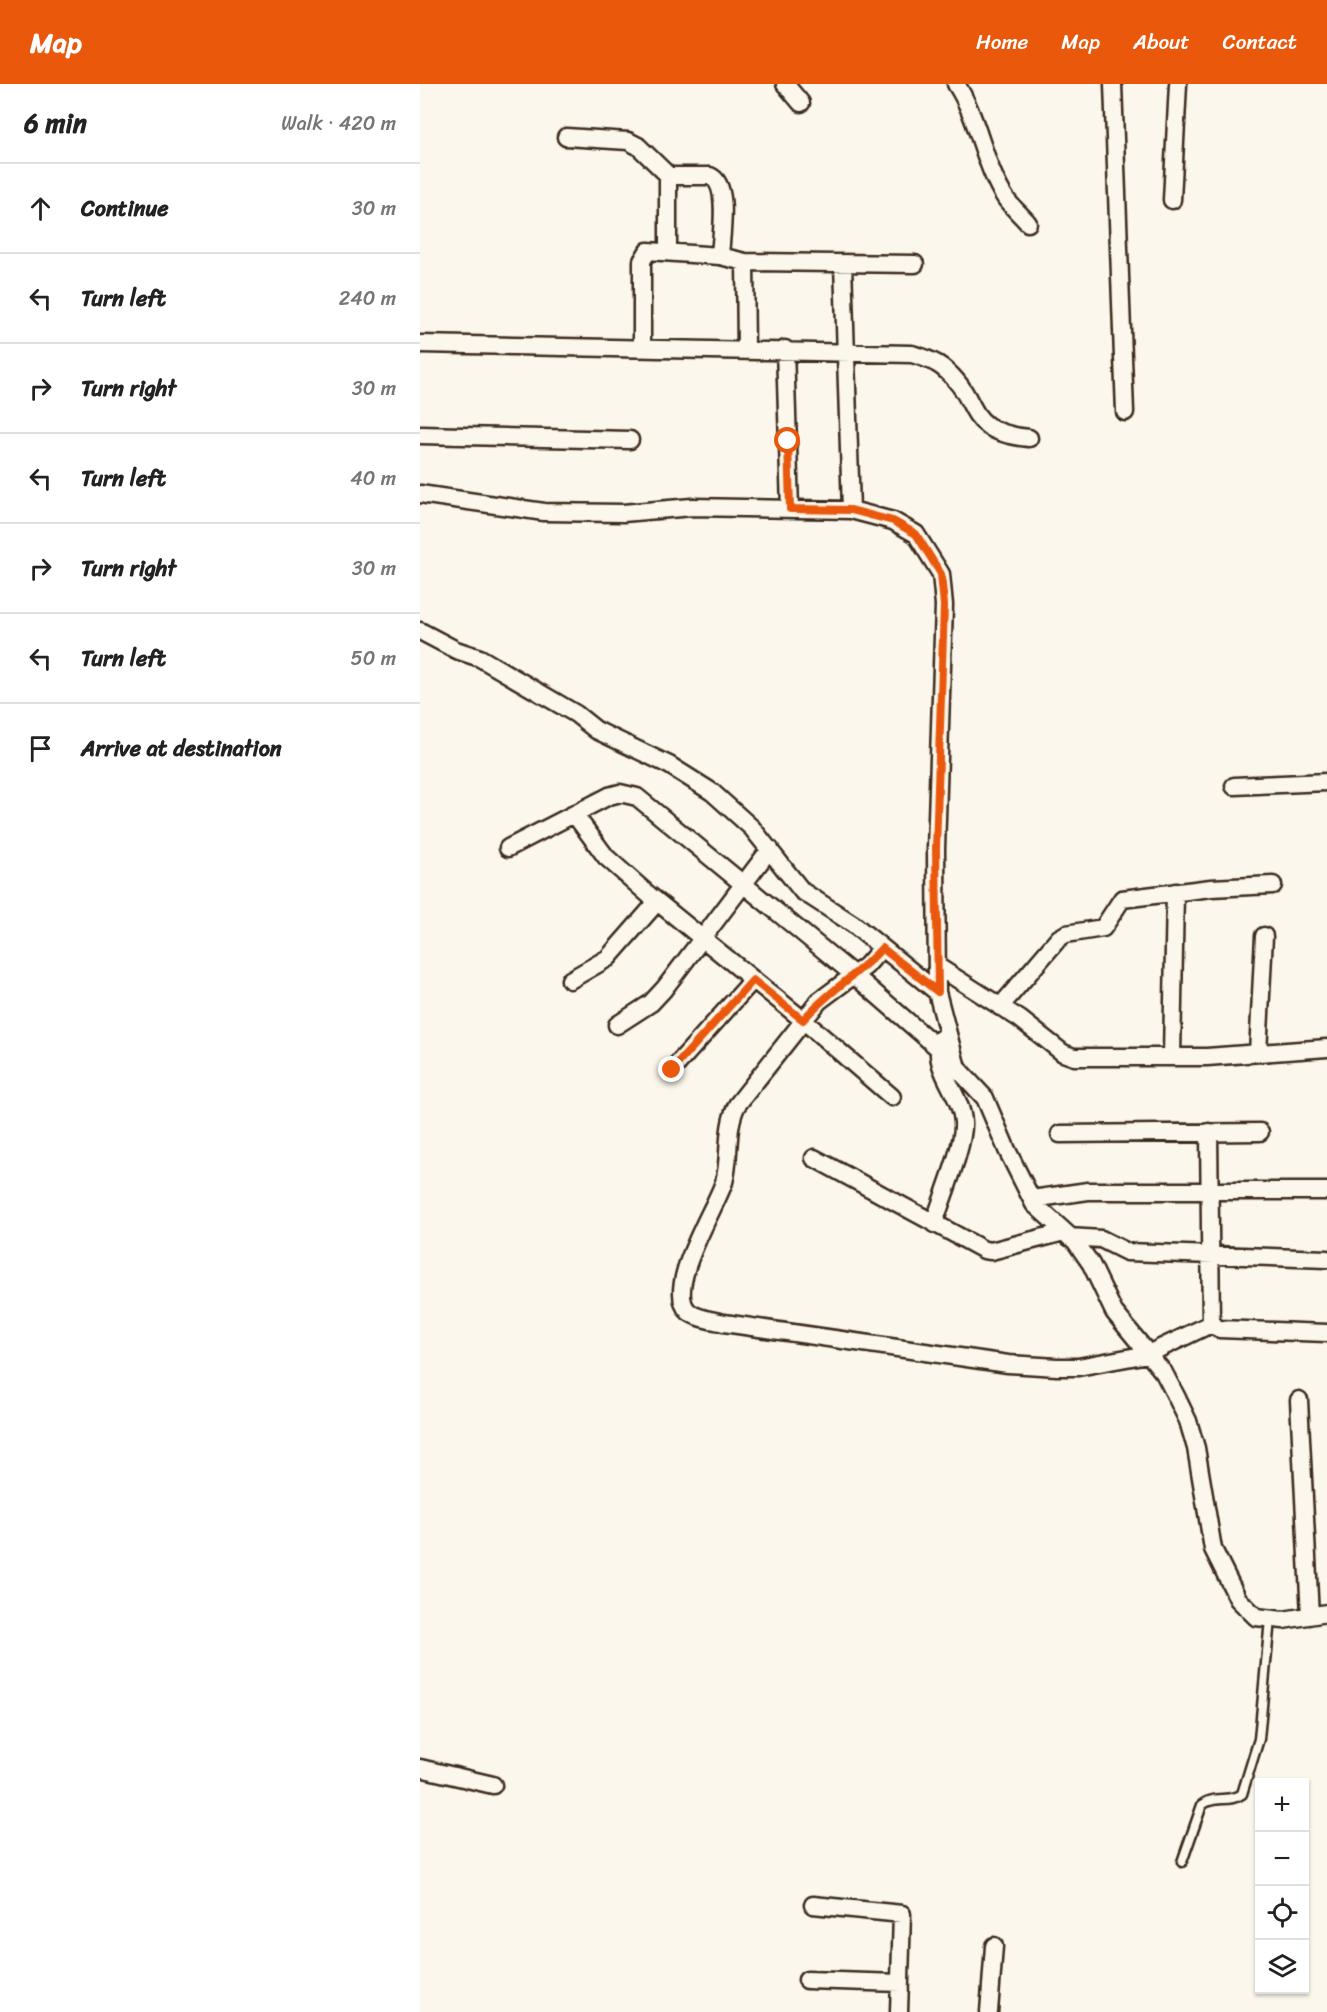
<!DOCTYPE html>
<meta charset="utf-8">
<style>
:root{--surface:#fff;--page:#f2f2f2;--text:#222;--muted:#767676;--line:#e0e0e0;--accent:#ea580c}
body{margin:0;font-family:Sriracha,sans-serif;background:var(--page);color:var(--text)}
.controls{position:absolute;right:18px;bottom:18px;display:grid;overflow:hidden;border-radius:0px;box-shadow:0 2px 4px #0004}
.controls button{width:54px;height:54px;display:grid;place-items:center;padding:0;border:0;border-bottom:2px solid var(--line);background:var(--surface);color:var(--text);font:30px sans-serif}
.stop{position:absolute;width:18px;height:18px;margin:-14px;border:4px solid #ea580c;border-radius:50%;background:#fff}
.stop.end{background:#ea580c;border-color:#fff;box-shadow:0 2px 6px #0008}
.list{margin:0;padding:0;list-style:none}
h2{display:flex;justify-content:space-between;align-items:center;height:78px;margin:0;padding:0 24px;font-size:26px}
h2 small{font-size:20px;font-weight:400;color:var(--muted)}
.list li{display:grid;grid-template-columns:39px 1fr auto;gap:18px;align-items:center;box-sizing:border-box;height:90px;padding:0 24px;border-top:2px solid var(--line)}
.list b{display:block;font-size:22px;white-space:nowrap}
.list em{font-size:20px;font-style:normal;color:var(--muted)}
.icon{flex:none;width:33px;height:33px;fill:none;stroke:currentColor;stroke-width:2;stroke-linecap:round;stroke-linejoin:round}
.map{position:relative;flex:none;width:907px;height:1928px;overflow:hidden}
header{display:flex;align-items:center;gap:36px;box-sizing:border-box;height:84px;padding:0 30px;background:var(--accent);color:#fff}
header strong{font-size:28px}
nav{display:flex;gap:33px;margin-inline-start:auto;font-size:21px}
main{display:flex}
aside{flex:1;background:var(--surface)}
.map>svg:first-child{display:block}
</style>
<header>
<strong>Map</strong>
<nav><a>Home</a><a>Map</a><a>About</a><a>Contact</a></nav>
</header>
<main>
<aside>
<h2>6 min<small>Walk · 420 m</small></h2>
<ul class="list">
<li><svg class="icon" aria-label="ahead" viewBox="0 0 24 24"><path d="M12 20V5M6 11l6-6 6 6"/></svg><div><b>Continue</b></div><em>30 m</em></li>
<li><svg class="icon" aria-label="left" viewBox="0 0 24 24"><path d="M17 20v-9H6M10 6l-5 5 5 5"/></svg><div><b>Turn left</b></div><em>240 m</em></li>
<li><svg class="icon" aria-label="right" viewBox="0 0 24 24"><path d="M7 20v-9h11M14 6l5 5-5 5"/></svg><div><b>Turn right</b></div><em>30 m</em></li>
<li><svg class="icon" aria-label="left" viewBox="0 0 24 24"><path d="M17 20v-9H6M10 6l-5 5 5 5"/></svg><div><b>Turn left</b></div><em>40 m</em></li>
<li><svg class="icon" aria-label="right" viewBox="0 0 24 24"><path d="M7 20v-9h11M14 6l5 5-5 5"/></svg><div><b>Turn right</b></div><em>30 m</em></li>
<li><svg class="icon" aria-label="left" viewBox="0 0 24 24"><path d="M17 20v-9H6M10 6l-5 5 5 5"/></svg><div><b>Turn left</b></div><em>50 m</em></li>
<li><svg class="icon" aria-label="arrive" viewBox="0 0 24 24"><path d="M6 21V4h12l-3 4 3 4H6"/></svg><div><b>Arrive at destination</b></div></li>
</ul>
</aside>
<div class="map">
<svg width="907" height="1928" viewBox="0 0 907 1928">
<rect width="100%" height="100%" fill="#fbf7ec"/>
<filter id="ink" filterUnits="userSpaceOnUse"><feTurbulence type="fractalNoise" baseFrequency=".0167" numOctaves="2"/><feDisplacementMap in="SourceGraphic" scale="12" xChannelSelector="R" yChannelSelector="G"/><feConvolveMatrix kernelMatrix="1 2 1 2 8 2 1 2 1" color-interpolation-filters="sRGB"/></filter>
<g filter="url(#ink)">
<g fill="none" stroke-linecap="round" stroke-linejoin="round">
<defs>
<path id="service" d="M762,1778L782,1721C794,1711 810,1719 822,1710L839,1655L850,1535"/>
<path id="minor" d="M365,0L381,19
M536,0C559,35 563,80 586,115C592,123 601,131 608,139
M693,0L705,328
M146,53L208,57L218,62L250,93
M752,116L758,0
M248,167V96L253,92H290C310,100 301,152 300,172
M325,178L326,265
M423,180L431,426
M0,260L492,270C502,273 513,276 522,283C564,316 540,347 609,354
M222,264V177L228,167L300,172L325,178L495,180
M365,265L370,425
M0,351L210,356
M0,410L124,428L203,429L272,423L431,426L473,437L496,450L521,490L524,521L516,765L517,908
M0,547L36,566L60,574L156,630L176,646L249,681L292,708L332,744L382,807L433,840L517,908L537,984L565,1014L587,1066L614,1120L655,1157L671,1180L694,1228L744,1289L756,1312L768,1337L776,1364L793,1465L818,1515L836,1533L863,1536L907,1529
M814,702L907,698
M155,731L186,773L229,811L383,936L472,1013
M88,764L189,712L200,709L217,713L434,891L518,964
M462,864L446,882L399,917L317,1021C305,1044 311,1073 304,1098C296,1124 243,1205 269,1228C278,1235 293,1236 304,1239L588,1280L637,1283H658L728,1270L791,1240
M517,882L600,935L643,969L654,973H787L907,964
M150,896L188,874L237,818
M580,923L639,854L646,850L683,844L702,815L791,804L853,801
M197,941L231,919L244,905L350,765
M838,969L844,852
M752,973L755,808
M252,986L333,896
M789,1048L791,1240L799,1245L907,1249
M640,1050L840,1048
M394,1074L564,1166L571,1167L644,1148
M612,1115L668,1107H907
M514,1140C521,1116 545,1060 543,1038C541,1008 512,987 520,955
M649,1153L681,1155L707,1168L907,1175
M879,1316L890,1532
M0,1684L73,1701
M393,1821L482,1830L479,1928
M387,1896L480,1899
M569,1928L574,1862"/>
</defs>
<use href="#service" stroke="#3b2a1e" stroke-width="13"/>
<use href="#minor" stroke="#3b2a1e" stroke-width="21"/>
<use href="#service" stroke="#fbf7ec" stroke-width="8"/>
<use href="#minor" stroke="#fbf7ec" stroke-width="16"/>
</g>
</g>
<g fill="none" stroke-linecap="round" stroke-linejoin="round" filter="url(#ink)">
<path stroke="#ea580c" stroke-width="8" d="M252,986L333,896L383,936C407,908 438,891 462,864L518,908L516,765L524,521L521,490L496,450L473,437L431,426L370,425L368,357"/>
</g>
</svg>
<div class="controls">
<button>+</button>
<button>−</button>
<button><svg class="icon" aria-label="locate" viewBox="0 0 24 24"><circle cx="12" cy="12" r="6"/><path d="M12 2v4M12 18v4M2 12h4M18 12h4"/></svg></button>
<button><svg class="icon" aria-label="layers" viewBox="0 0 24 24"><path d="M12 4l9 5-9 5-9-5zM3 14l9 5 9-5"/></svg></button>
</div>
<div class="stop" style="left:368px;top:357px"></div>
<div class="stop end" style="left:252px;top:986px"></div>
</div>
</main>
